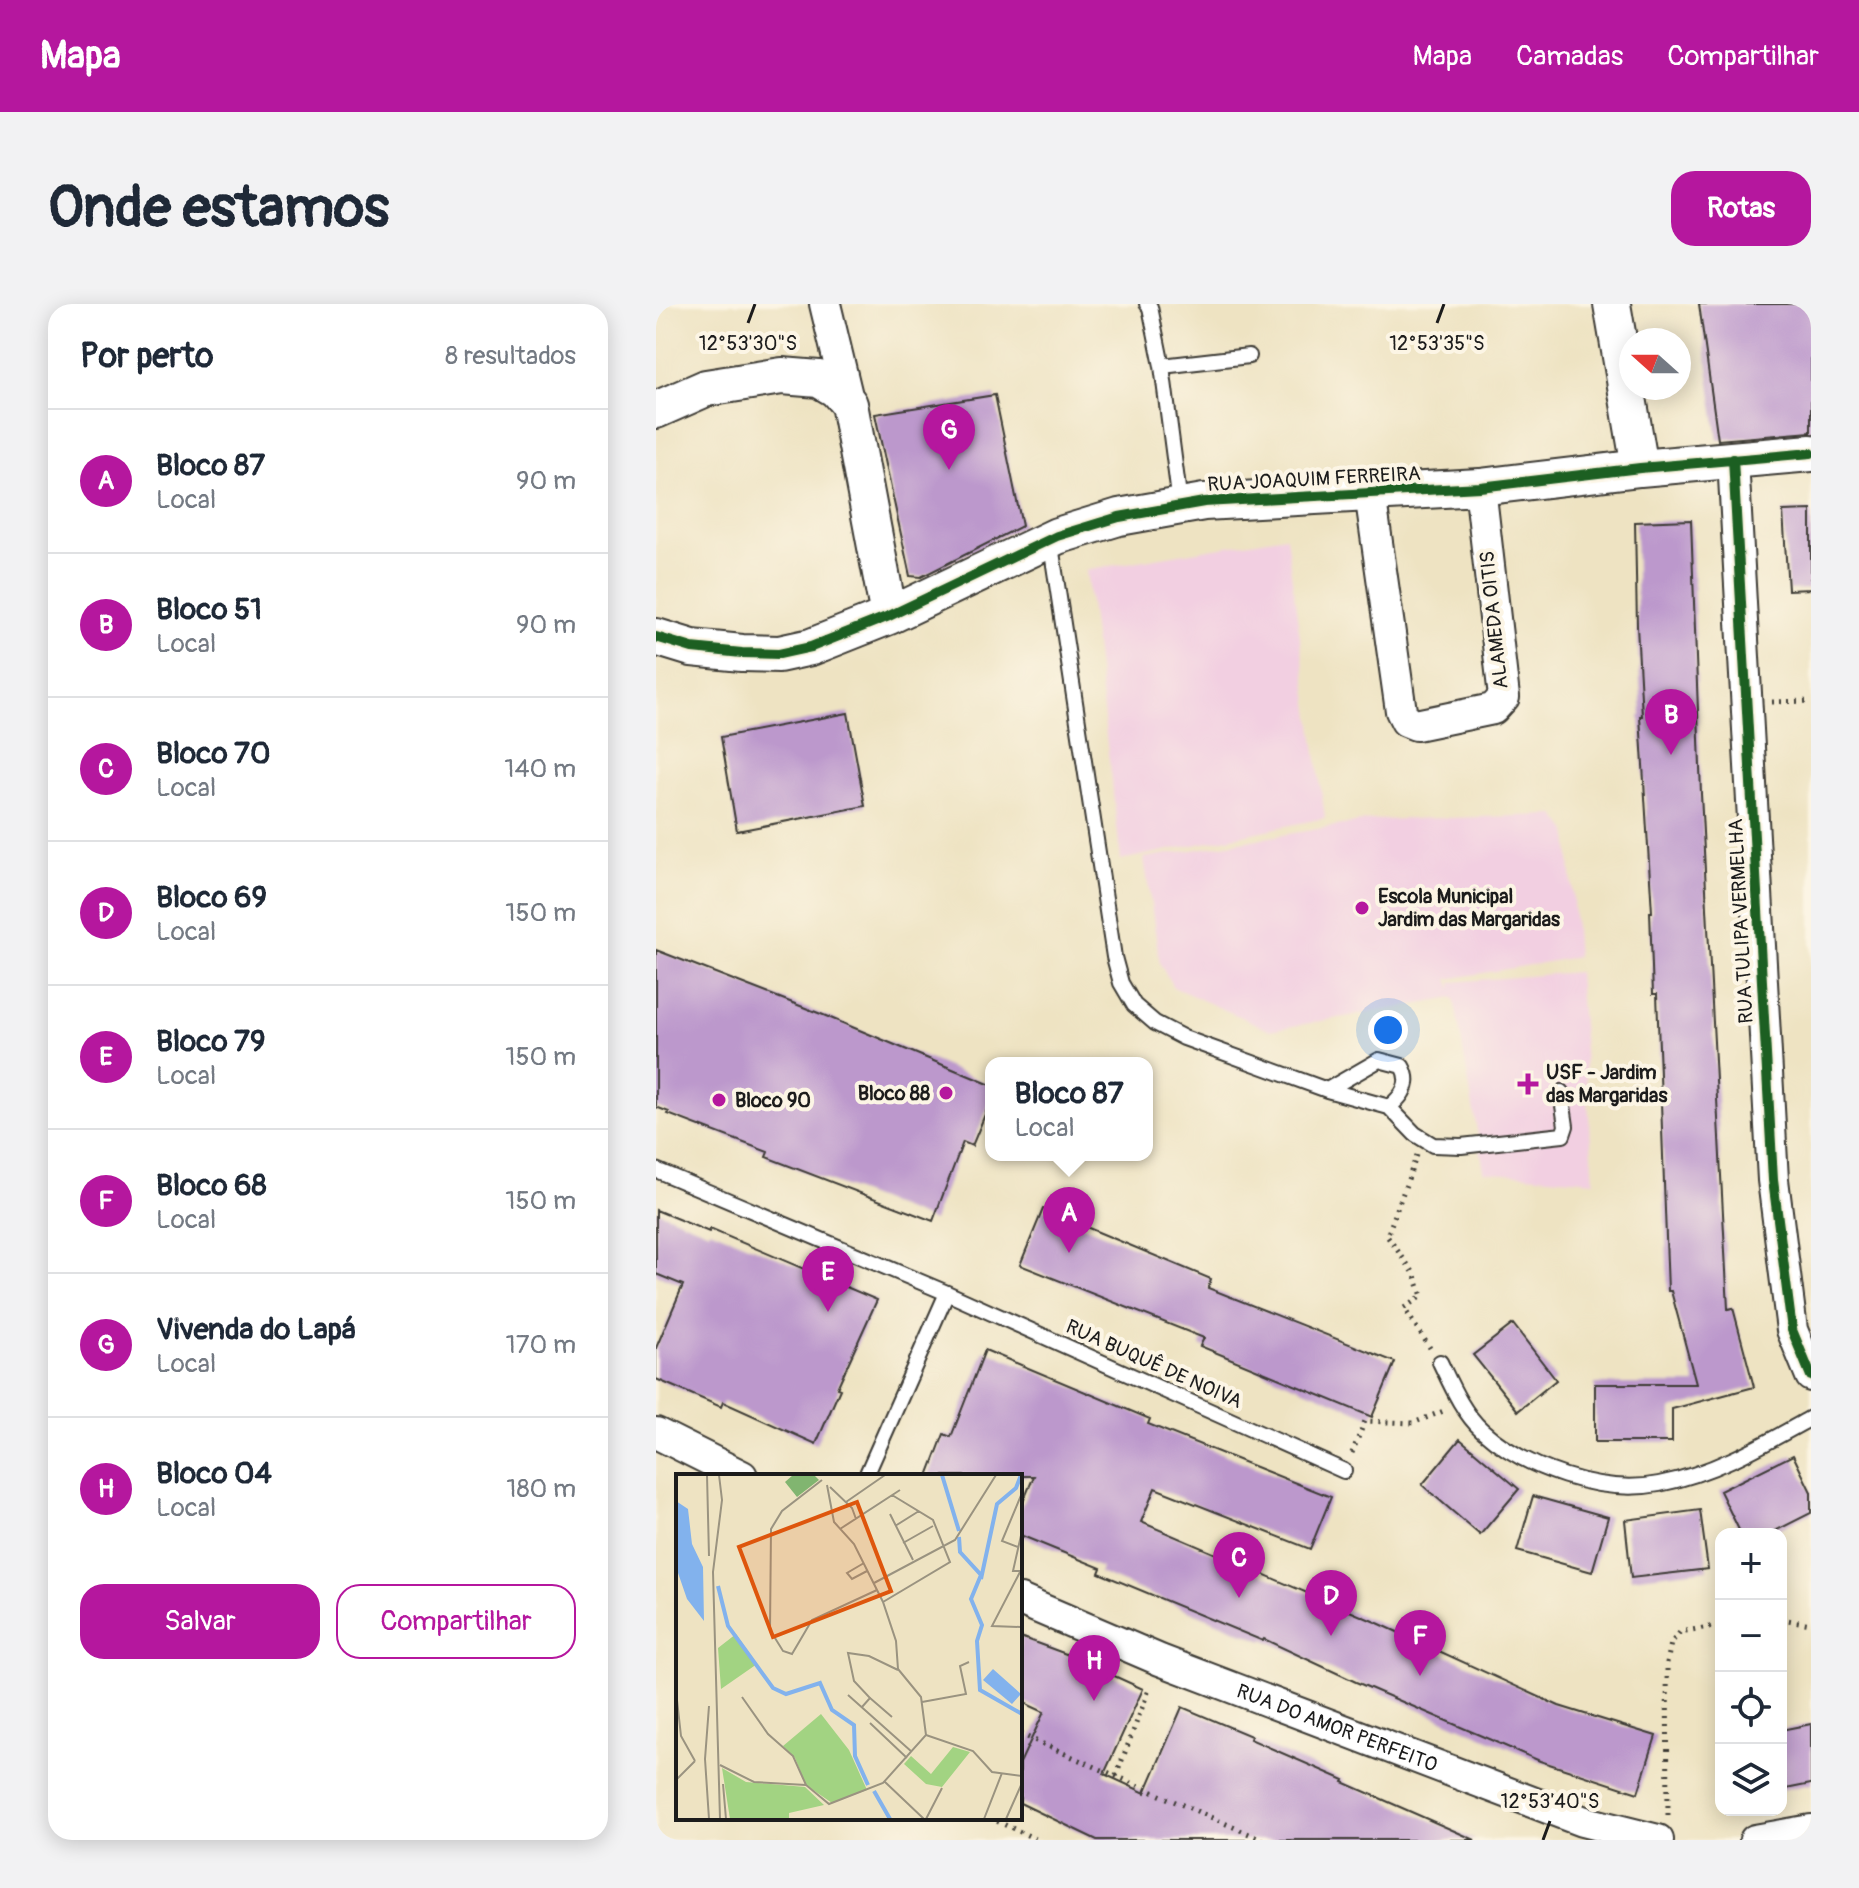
<!DOCTYPE html>
<html lang="pt">
<meta charset="utf-8">
<style>
:root{--surface:#fff;--page:#f2f2f3;--text:#1f2937;--muted:#747a83;--line:#e0e1e3;--accent:#b5179e}
body{margin:0;font-family:Pangolin,sans-serif;background:var(--page);color:var(--text)}
.controls{position:absolute;right:24px;bottom:24px;display:grid;overflow:hidden;border-radius:16px;box-shadow:0 4px 20px #0003}
.controls button{width:72px;height:72px;display:grid;place-items:center;padding:0;border:0;border-bottom:2px solid var(--line);background:var(--surface);color:var(--text);font:40px sans-serif}
.compass{position:absolute;left:963px;top:24px;width:72px;height:72px;border-radius:50%;background:var(--surface);box-shadow:0 4px 20px #0003;rotate:291deg}
.you{position:absolute;left:732px;top:726px;width:28px;height:28px;margin:-20px;border:6px solid #fff;border-radius:50%;background:#1a73e8;box-shadow:0 0 0 12px #1a73e833}
.badge{display:grid;place-items:center;width:52px;height:52px;border-radius:50%;background:var(--accent);color:#fff;font-size:26px;font-weight:700}
.pin{position:absolute;translate:-50% -66px;filter:drop-shadow(0 2px 4px #0008)}
.pin::after{content:'';position:absolute;top:42px;width:28px;height:24px;background:inherit;clip-path:polygon(0 0,100% 0,50% 100%)}
.popup{position:absolute;left:329px;top:753px;width:168px;height:104px;box-sizing:border-box;display:grid;place-content:center;border-radius:16px;background:var(--surface);filter:drop-shadow(0 2px 6px #0005);font-size:26px;white-space:nowrap;color:var(--muted)}
.popup b{font-size:30px;color:var(--text)}
.popup::after{content:'';position:absolute;left:50%;top:100%;margin-left:-16px;border:16px solid transparent;border-top-color:var(--surface)}
.list{margin:0;padding:0;list-style:none}
h2{display:flex;justify-content:space-between;align-items:center;height:104px;margin:0;padding:0 32px;font-size:34px}
h2 small{font-size:26px;font-weight:400;color:var(--muted)}
.list li{display:grid;grid-template-columns:52px 1fr auto;gap:24px;align-items:center;box-sizing:border-box;height:144px;padding:0 32px;border-top:2px solid var(--line)}
.list b{display:block;font-size:30px;white-space:nowrap}
.list p{margin:0;font-size:26px;white-space:nowrap;color:var(--muted)}
.list em{font-size:26px;font-style:normal;color:var(--muted)}
.actions{display:flex;gap:16px;padding:24px 32px}
.actions a{flex:1;padding:18px 0;border:2px solid var(--accent);border-radius:24px;text-align:center;font-size:28px;color:var(--accent)}
.actions .main{background:var(--accent);color:#fff}
.icon{flex:none;width:44px;height:44px;fill:none;stroke:currentColor;stroke-width:2;stroke-linecap:round;stroke-linejoin:round}
.map{position:relative;flex:none;width:1155px;height:1536px;overflow:hidden;border-radius:24px}
header{display:flex;align-items:center;gap:48px;box-sizing:border-box;height:112px;padding:0 40px;background:var(--accent);color:#fff}
header strong{font-size:38px}
nav{display:flex;gap:44px;margin-inline-start:auto;font-size:28px}
.intro{display:flex;align-items:center;justify-content:space-between;box-sizing:border-box;height:192px;padding:0 48px}
h1{margin:0;font-size:56px}
.button{padding:20px 36px;border-radius:24px;background:var(--accent);color:#fff;font-size:28px;font-weight:700}
main{display:flex;gap:48px;padding:0 48px}
aside{flex:1;background:var(--surface);border-radius:24px;box-shadow:0 4px 20px #0003}
.map>svg:first-child{display:block}
</style>
<header>
<strong>Mapa</strong>
<nav><a>Mapa</a><a>Camadas</a><a>Compartilhar</a></nav>
</header>
<div class="intro"><h1>Onde estamos</h1><a class="button">Rotas</a></div>
<main>
<aside>
<h2>Por perto<small>8 resultados</small></h2>
<ul class="list">
<li><span class="badge">A</span><div><b>Bloco 87</b><p>Local</p></div><em>90 m</em></li>
<li><span class="badge">B</span><div><b>Bloco 51</b><p>Local</p></div><em>90 m</em></li>
<li><span class="badge">C</span><div><b>Bloco 70</b><p>Local</p></div><em>140 m</em></li>
<li><span class="badge">D</span><div><b>Bloco 69</b><p>Local</p></div><em>150 m</em></li>
<li><span class="badge">E</span><div><b>Bloco 79</b><p>Local</p></div><em>150 m</em></li>
<li><span class="badge">F</span><div><b>Bloco 68</b><p>Local</p></div><em>150 m</em></li>
<li><span class="badge">G</span><div><b>Vivenda do Lapá</b><p>Local</p></div><em>170 m</em></li>
<li><span class="badge">H</span><div><b>Bloco 04</b><p>Local</p></div><em>180 m</em></li>
</ul>
<div class="actions"><a class="main">Salvar</a><a>Compartilhar</a></div>
</aside>
<div class="map">
<svg width="1155" height="1536" viewBox="0 0 1155 1536">
<rect width="100%" height="100%" fill="#fcf5e5"/>
<filter id="ink" filterUnits="userSpaceOnUse"><feTurbulence type="fractalNoise" baseFrequency=".0125" numOctaves="2"/><feDisplacementMap in="SourceGraphic" scale="16" xChannelSelector="R" yChannelSelector="G"/><feConvolveMatrix kernelMatrix="1 2 1 2 8 2 1 2 1" color-interpolation-filters="sRGB"/></filter>
<filter id="wash" filterUnits="userSpaceOnUse"><feTurbulence type="fractalNoise" baseFrequency=".006" numOctaves="4" result="noise"/><feDisplacementMap in="SourceGraphic" scale="32" xChannelSelector="R" yChannelSelector="G"/><feGaussianBlur stdDeviation="1.8" result="paint"/><feColorMatrix in="noise" values="0 0 0 0 0 0 0 0 0 0 0 0 0 0 0 0 0 1.4 0 .05"/><feComposite in="paint" operator="in"/></filter>
<g filter="url(#wash)">
<rect width="100%" height="100%" fill="#eee3c2"/>
<path fill="#f2cfe1" d="M630,232L669,514L465,556L430,266Z
M900,511L912,528L921,653L792,675L796,685V678L922,668L938,877L828,867L798,694L614,726L517,683L504,660L488,554L716,516Z"/>
<g id="blocks">
<path fill="#bc98cc" d="M1043,0H1155V128L1062,136Z
M339,91L366,222L265,273L254,272L219,110Z
M1155,206V285L1132,286L1127,207Z
M1035,216L1045,490L1072,1005L1077,1004L1098,1083L1016,1105V1138H939V1080H1040L1015,987H1012L1001,690H997L994,608H996L984,412H986L981,322L979,218Z
M192,409L209,502L81,527L65,433Z
M0,646L165,710L335,781V796L316,842L307,838L277,917L110,853L112,848L12,810L13,808L0,803Z
M387,905L555,975L552,984L739,1058L716,1113L544,1042L548,1034L364,961Z
M0,906L53,928L54,925L221,996L181,1084L184,1085L160,1140L67,1098L65,1103L0,1075V1044L27,981L0,970Z
M857,1020L900,1076L862,1107L817,1051Z
M329,1046L494,1115L492,1120L675,1193L654,1245L499,1184L485,1218L724,1320L903,1402L1000,1432L982,1489L884,1457L700,1378L608,1335L607,1337L443,1269L445,1264L364,1231V1205L378,1172H272L288,1130L295,1133Z
M804,1135L863,1185L824,1231L766,1181Z
M1137,1151L1155,1188V1209L1113,1230H1085L1064,1187Z
M877,1192L952,1213L936,1268L861,1247Z
M1044,1206L1052,1265L975,1274L969,1216Z
M364,1333L410,1350L487,1385L448,1470L489,1489L526,1403L595,1432L594,1435L688,1476L687,1478L819,1536H441L364,1499V1459L388,1408L364,1397Z
M1155,1420V1480L1125,1486V1426Z"/>
</g>
</g>
<g filter="url(#ink)">
<use href="#blocks" fill-opacity="0" stroke="#3c3a35" stroke-width="2"/>
<g fill="none" stroke-linecap="round" stroke-linejoin="round">
<defs>
<path id="service" d="M491,0L494,3L506,62L524,200
M506,62L593,52
M394,235L458,653L465,679L478,701L499,719L528,734L671,786L733,803L759,830L777,841L805,842L907,831L910,822L905,788
M671,786L723,756L746,762C756,779 747,792 733,803
M0,866L291,989L688,1167
M784,1058C795,1081 807,1109 826,1126C869,1165 945,1191 1003,1180C1057,1170 1108,1140 1155,1114
M210,1172L291,989"/>
<g id="minor">
<path d="M169,0L193,100"/>
<path d="M1077,155L1117,876L1136,1026L1155,1072"/>
<path d="M714,189L745,407L750,417L760,421L837,405L848,393L824,183"/>
<path d="M0,1129L86,1172"/>
<path id="s1" d="M364,1296L504,1356L926,1517L1002,1536"/>
<path d="M1099,1536L1155,1526"/>
</g>
<path id="tertiary" d="M956,0L984,164
M0,106L50,84L126,72L163,75L180,85L193,100L233,312
M0,333L36,344L86,349L123,350L155,343L233,312L401,232L463,213L548,198L824,183L984,164L1155,149"/>
</defs>
<use href="#service" stroke="#3c3a35" stroke-width="18"/>
<use href="#minor" stroke="#3c3a35" stroke-width="34"/>
<use href="#tertiary" stroke="#3c3a35" stroke-width="40"/>
<path stroke="#3c3a35" stroke-width="5" stroke-dasharray="2 6" stroke-linecap="butt" d="M1116,398L1155,397
M761,851L731,932L758,969L766,992L748,1004L774,1044
M696,1149L709,1117L757,1119L790,1106
M1125,1315L1155,1320
M364,1430L607,1536
M460,1472L494,1383
M1012,1511L1011,1359L1015,1339L1024,1328L1065,1321
M334,1514L382,1536"/>
<use href="#service" stroke="#fff" stroke-width="14"/>
<use href="#minor" stroke="#fff" stroke-width="30"/>
<use href="#tertiary" stroke="#fff" stroke-width="36"/>
<defs>
<path id="cycleway" d="M1077,155L1117,876L1136,1026L1155,1072
M0,333L36,344L86,349L123,350L155,343L233,312L401,232L463,213L548,198L824,183L984,164L1155,149"/>
</defs>
<use href="#cycleway" stroke="#fcf5e5" stroke-width="15"/>
<use href="#cycleway" stroke="#1b5e20" stroke-width="10"/>
</g>
</g>
<path fill="none" stroke="#1c1c1c" stroke-width="3" d="M92,19L99,0M781,19L788,0M887,1536L894,1517"/>
<g fill="#b5179e" stroke="#fcf5e5" stroke-width="3">
<circle cx="706" cy="604" r="8"/>
<path d="M868 768h8v8h8v8h-8v8h-8v-8h-8v-8h8z"/>
<circle cx="290" cy="789" r="8"/>
<circle cx="63" cy="796" r="8"/>
</g>
<g text-anchor="middle" dominant-baseline="central" stroke-width="8" stroke-linejoin="round" paint-order="stroke">
<g font-size="20" fill="#1c1c1c" stroke="#fcf5e5">
<text transform="translate(658 175) rotate(-3)">RUA JOAQUIM FERREIRA</text>
<text transform="translate(838 316) rotate(-96)">ALAMEDA OITIS</text>
<text transform="translate(1085 617) rotate(-93)">RUA TULIPA VERMELHA</text>
<text transform="translate(498 1060) rotate(24)">RUA BUQUÊ DE NOIVA</text>
<text stroke="none"><textPath href="#s1" startOffset="342">RUA DO AMOR PERFEITO</textPath></text>
</g>
<g font-size="20" font-weight="bold" fill="#1c1c1c" stroke="#fcf5e5" text-anchor="start">
<text x="722" y="592">Escola Municipal<tspan x="722" dy="23">Jardim das Margaridas</tspan></text>
<text x="890" y="768">USF - Jardim<tspan x="890" dy="23">das Margaridas</tspan></text>
<text x="274" y="789" text-anchor="end">Bloco 88</text>
<text x="79" y="796">Bloco 90</text>
</g>
</g>
<g transform="translate(20 1170)">
<rect width="346" height="346" fill="#eee3c2"/>
<path d="M60,160L81,190L45,215L42,174ZM145,240L173,276L191,316L156,329L130,311L119,284L107,272ZM277,273L294,278L266,313L250,310L228,290L235,282L255,300ZM46,294L70,308L129,313L148,331L113,339V345H54Z" fill="#a2d382"/>
<path d="M117,1H138L143,6L121,23L109,8Z" fill="#81b570"/>
<path d="M0,27L12,35L16,70L27,93L28,147L11,125L1,96ZM317,195L345,220L336,230L307,206Z" fill="#82b2ed"/>
<path fill="none" stroke="#82b2ed" stroke-width="4" d="M266,1L283,57M283,63L284,78L305,101L295,125L306,151L301,167L304,216L346,240M305,105L321,30L340,14L345,1M42,112L52,152L97,214L110,220L144,209L156,236L178,251L179,282L192,311M198,317L214,345"/>
<path fill="none" stroke="#9a9380" stroke-width="2" d="M31,1L33,82M43,1L46,26L37,98L44,345M146,6L106,37L95,55L94,156L107,177L116,180L136,146L201,116M154,13L176,34L180,45M170,28L209,1M214,40L237,86M219,52L243,37M164,55L224,16M227,69L257,52M342,73L326,67L346,19M188,89L171,99L176,105L191,97M345,97H337L346,57M344,98L316,152L345,153M198,109L279,66L320,1M207,128L274,88L257,46L216,21M0,217L5,262L19,287M172,221L236,278M66,223L92,260L117,282L130,311L153,330L207,309L250,261L245,223L222,195L220,167L207,128L178,70L158,48L151,11M194,224L216,243M246,228L290,220L284,192L293,188M186,233L194,224L178,207L172,179L193,182L222,196M194,249L231,284M250,261L297,277L316,298L346,302M29,285L33,345M29,285L33,232M44,291L78,308L130,311M0,306L19,287M209,308L248,345M47,310L50,345M250,345L266,314M308,345L326,299M330,345L346,309"/>
<path fill="#de560d" fill-opacity="0.15" stroke="#de560d" stroke-width="4" d="M181,28L215,117L97,163L63,73Z"/>
<rect width="346" height="346" fill="none" stroke="#1c1c1c" stroke-width="4"/>
</g>
<g font-size="20" text-anchor="middle" fill="#1c1c1c" stroke="#fcf5e5" stroke-width="8" stroke-linejoin="round" paint-order="stroke">
<text x="92" y="46">12°53'30"S</text>
<text x="781" y="46">12°53'35"S</text>
<text x="894" y="1504">12°53'40"S</text>
</g>
</svg>
<div class="controls">
<button>+</button>
<button>−</button>
<button><svg class="icon" aria-label="locate" viewBox="0 0 24 24"><circle cx="12" cy="12" r="6"/><path d="M12 2v4M12 18v4M2 12h4M18 12h4"/></svg></button>
<button><svg class="icon" aria-label="layers" viewBox="0 0 24 24"><path d="M12 4l9 5-9 5-9-5zM3 14l9 5 9-5"/></svg></button>
</div>
<svg class="compass" viewBox="-18 -18 36 36"><path d="M0-13l5 13h-10z" fill="#e53935"/><path d="M0 13l5-13h-10z" fill="#747a83"/></svg>
<div class="you"></div>
<div class="pin badge" style="left:413px;top:949px">A</div>
<div class="popup"><b>Bloco 87</b>Local</div>
<div class="pin badge" style="left:1015px;top:451px">B</div>
<div class="pin badge" style="left:583px;top:1294px">C</div>
<div class="pin badge" style="left:675px;top:1332px">D</div>
<div class="pin badge" style="left:172px;top:1008px">E</div>
<div class="pin badge" style="left:764px;top:1372px">F</div>
<div class="pin badge" style="left:293px;top:166px">G</div>
<div class="pin badge" style="left:438px;top:1397px">H</div>
</div>
</main>
